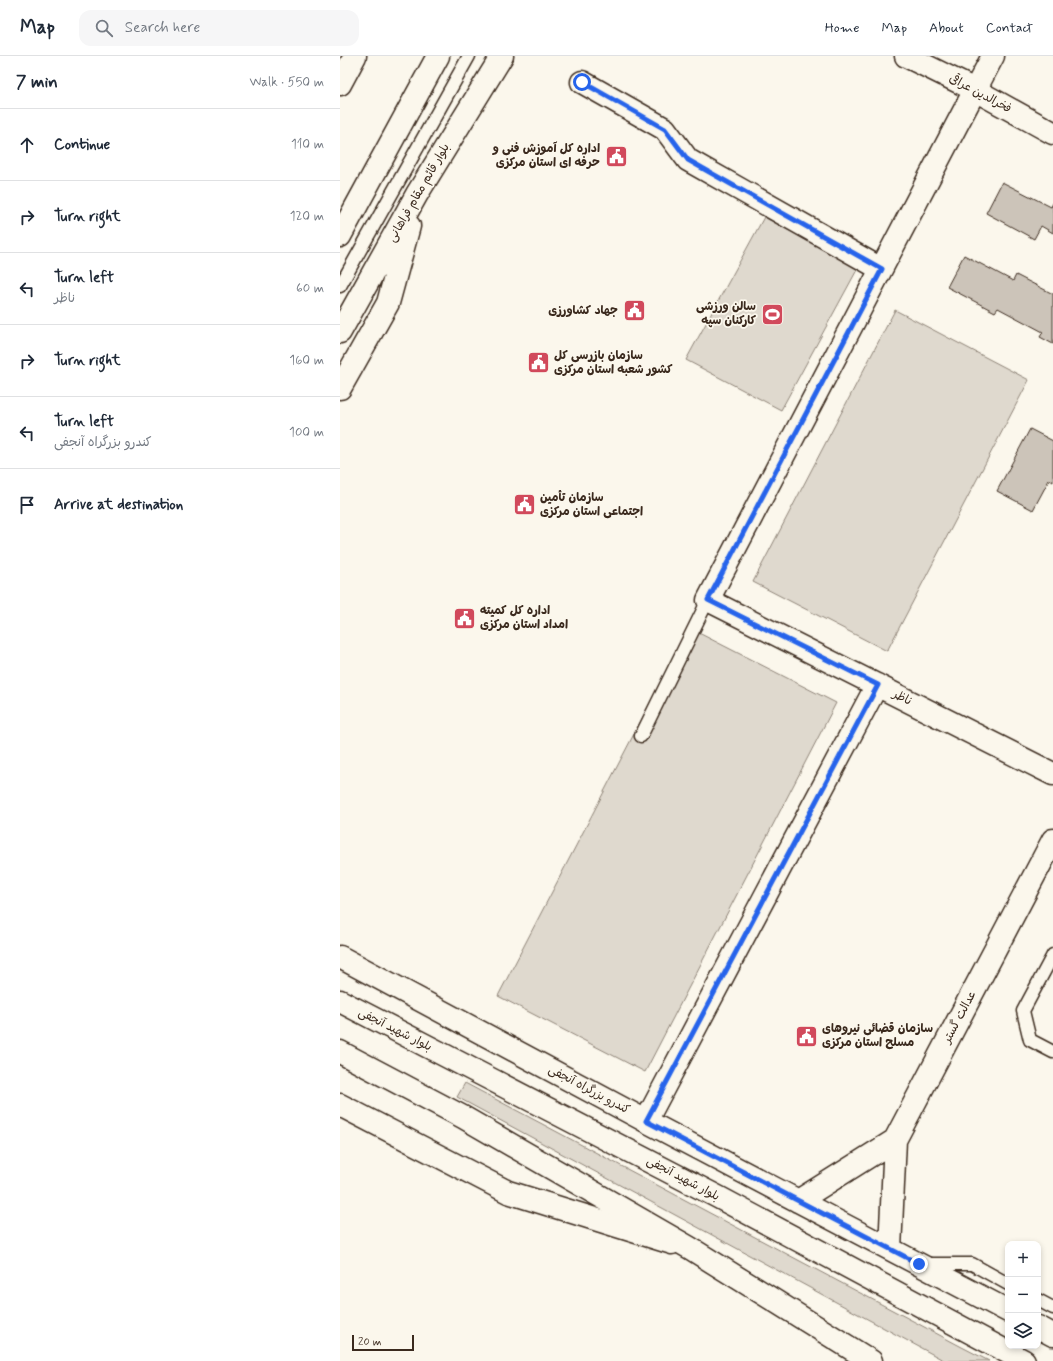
<!DOCTYPE html>
<meta charset="utf-8">
<style>
:root{--surface:#fff;--page:#f6f6f7;--text:#1f2937;--muted:#747a83;--line:#e0e1e3}
body{margin:0;font-family:Mynerve,"Playpen Sans Arabic",sans-serif;background:var(--page);color:var(--text)}
.controls{position:absolute;right:12px;bottom:12px;display:grid;overflow:hidden;border-radius:8px;box-shadow:0 2px 6px #0003}
.controls button{width:36px;height:36px;display:grid;place-items:center;padding:0;border:0;border-bottom:1px solid var(--line);background:var(--surface);color:var(--text);font:20px sans-serif}
.scale{position:absolute;left:12px;bottom:10px;width:62px;box-sizing:border-box;padding-left:4px;border:2px solid #3b2a1e;border-top:0;font-size:11px;line-height:14px;white-space:nowrap;color:#3b2a1e;-webkit-text-stroke:3px #fbf7ec;paint-order:stroke}
.stop{position:absolute;width:12px;height:12px;margin:-9px;border:3px solid #2563eb;border-radius:50%;background:#fff}
.stop.end{background:#2563eb;border-color:#fff;box-shadow:0 1px 4px #0008}
.list{margin:0;padding:0;list-style:none}
h2{display:flex;justify-content:space-between;align-items:center;height:52px;margin:0;padding:0 16px;font-size:17px}
h2 small{font-size:13px;font-weight:400;color:var(--muted)}
.list li{display:grid;grid-template-columns:26px 1fr auto;gap:12px;align-items:center;box-sizing:border-box;height:72px;padding:0 16px;border-top:1px solid var(--line)}
.list b{display:block;font-size:15px;white-space:nowrap}
.list p{margin:0;font-size:13px;white-space:nowrap;color:var(--muted)}
.list em{font-size:13px;font-style:normal;color:var(--muted)}
.icon{flex:none;width:22px;height:22px;fill:none;stroke:currentColor;stroke-width:2;stroke-linecap:round;stroke-linejoin:round}
.map{position:relative;flex:none;width:713px;height:1305px;overflow:hidden}
header{display:flex;align-items:center;gap:24px;box-sizing:border-box;height:56px;padding:0 20px;background:var(--surface);border-bottom:1px solid var(--line)}
header strong{font-size:19px}
nav{display:flex;gap:22px;margin-inline-start:auto;font-size:14px}
.search{width:280px;height:36px;background:var(--page);display:flex;align-items:center;gap:10px;box-sizing:border-box;padding:0 14px;border-radius:12px;color:var(--muted);font-size:15px}
main{display:flex}
aside{flex:1;background:var(--surface)}
.map>svg:first-child{display:block}
</style>
<header>
<strong>Map</strong>
<div class="search"><svg class="icon" aria-label="search" viewBox="0 0 24 24"><circle cx="10" cy="10" r="6"/><path d="M15 15l6 6"/></svg>Search here</div>
<nav><a>Home</a><a>Map</a><a>About</a><a>Contact</a></nav>
</header>
<main>
<aside>
<h2>7 min<small>Walk · 550 m</small></h2>
<ul class="list">
<li><svg class="icon" aria-label="ahead" viewBox="0 0 24 24"><path d="M12 20V5M6 11l6-6 6 6"/></svg><div><b>Continue</b></div><em>110 m</em></li>
<li><svg class="icon" aria-label="right" viewBox="0 0 24 24"><path d="M7 20v-9h11M14 6l5 5-5 5"/></svg><div><b>Turn right</b></div><em>120 m</em></li>
<li><svg class="icon" aria-label="left" viewBox="0 0 24 24"><path d="M17 20v-9H6M10 6l-5 5 5 5"/></svg><div><b>Turn left</b><p>ناظر</p></div><em>60 m</em></li>
<li><svg class="icon" aria-label="right" viewBox="0 0 24 24"><path d="M7 20v-9h11M14 6l5 5-5 5"/></svg><div><b>Turn right</b></div><em>160 m</em></li>
<li><svg class="icon" aria-label="left" viewBox="0 0 24 24"><path d="M17 20v-9H6M10 6l-5 5 5 5"/></svg><div><b>Turn left</b><p>کندرو بزرگراه آنجفی</p></div><em>100 m</em></li>
<li><svg class="icon" aria-label="arrive" viewBox="0 0 24 24"><path d="M6 21V4h12l-3 4 3 4H6"/></svg><div><b>Arrive at destination</b></div></li>
</ul>
</aside>
<div class="map">
<svg width="713" height="1305" viewBox="0 0 713 1305">
<rect width="100%" height="100%" fill="#fbf7ec"/>
<filter id="ink" filterUnits="userSpaceOnUse"><feTurbulence type="fractalNoise" baseFrequency=".025" numOctaves="2"/><feDisplacementMap in="SourceGraphic" scale="8" xChannelSelector="R" yChannelSelector="G"/><feConvolveMatrix kernelMatrix="1 2 1 2 8 2 1 2 1" color-interpolation-filters="sRGB"/></filter>
<g filter="url(#ink)">
<path fill="#dfd9ce" stroke="#8d8276" d="M424,161L518,212L441,354L346,304Z
M555,254L689,324L547,595L413,526Z
M349,572L496,647L305,1016L158,940Z
M125,1027L620,1290L649,1305H605L117,1041Z"/>
<path fill="#ccc4b9" stroke="#3b2a1e" d="M662,126L711,151L713,147V177L701,170L694,183L646,157Z
M624,199L673,225L676,219L713,238V288L700,281L703,276L658,252L655,256L607,231Z
M690,373L713,385V426L709,424L693,454L657,435Z"/>
<g fill="none" stroke-linecap="round" stroke-linejoin="round">
<defs>
<path id="lane" d="M0,230L129,0
M301,680L368,544
M713,899L683,955L690,984L713,996
M586,1208H632L668,1228
M698,1244L713,1252"/>
<path id="street" d="M242,26L325,73L348,104L541,213
M0,28L15,0
M635,34L368,544L713,718
M306,1065L537,629"/>
<path id="secondary" d="M566,0L635,34L713,77
M635,34L653,0
M0,180L98,0
M0,276L77,138L162,0
M0,332L48,247L69,170
M0,901L306,1065L668,1255
M0,1049L168,1136L332,1187
M458,1145L555,1084
M550,1193L555,1084L713,784
M698,1271L713,1279"/>
<path id="primary" d="M0,945L378,1141L684,1305
M0,996L123,1061L350,1192L531,1305"/>
</defs>
<use href="#lane" stroke="#3b2a1e" stroke-width="15"/>
<use href="#street" stroke="#3b2a1e" stroke-width="25"/>
<use href="#secondary" stroke="#3b2a1e" stroke-width="25"/>
<use href="#primary" stroke="#3b2a1e" stroke-width="25"/>
<use href="#lane" stroke="#fbf7ec" stroke-width="12"/>
<use href="#street" stroke="#fbf7ec" stroke-width="22"/>
<use href="#secondary" stroke="#fbf7ec" stroke-width="22"/>
<use href="#primary" stroke="#fbf7ec" stroke-width="22"/>
</g>
</g>
<g fill="none" stroke-linecap="round" stroke-linejoin="round" filter="url(#ink)">
<path stroke="#2563eb" stroke-width="5" d="M242,26L325,73L348,104L542,213L368,544L538,629L306,1065L579,1208"/>
</g>
<defs>
<symbol id="civic-square" viewBox="-11 -11 22 22"><rect x="-9" y="-9" width="18" height="18" rx="4" fill="#d1495b" stroke="#fbf7ec"/><path d="M-.6-6.5H3V-4.5H.6V-3L4-1V1h2V6H-6V1h2V-1L-.6-3ZM-1.2 2.5V6h2.4V2.5Z" fill="#fff"/></symbol>
<symbol id="stadium-square" viewBox="-11 -11 22 22"><rect x="-9" y="-9" width="18" height="18" rx="4" fill="#d1495b" stroke="#fbf7ec"/><path d="M0-5a6.5 5 0 1 0 0 10a6.5 5 0 1 0 0-10ZM-3.5-1.8h7v3.6h-7Z" fill="#fff"/></symbol>
</defs>
<g fill-rule="evenodd">
<use href="#civic-square" x="264" y="88" width="25" height="25"/>
<use href="#civic-square" x="282" y="242" width="25" height="25"/>
<use href="#stadium-square" x="420" y="246" width="25" height="25"/>
<use href="#civic-square" x="186" y="294" width="25" height="25"/>
<use href="#civic-square" x="172" y="436" width="25" height="25"/>
<use href="#civic-square" x="112" y="550" width="25" height="25"/>
<use href="#civic-square" x="454" y="968" width="25" height="25"/>
</g>
<g text-anchor="middle" dominant-baseline="central" stroke-width="3.5" stroke-linejoin="round" paint-order="stroke">
<g font-size="12" fill="#3b2a1e" stroke="#fbf7ec">
<text transform="translate(640 38) rotate(28)">فخرالدین عراقی</text>
<text transform="translate(79 137) rotate(-60)">بلوار قائم مقام فراهانی</text>
<text transform="translate(562 642) rotate(27)">ناظر</text>
<text transform="translate(620 961) rotate(-62)">عدالت گستر</text>
<text transform="translate(55 974) rotate(27)">بلوار شهید آنجفی</text>
<text transform="translate(249 1034) rotate(28)">کندرو بزرگراه آنجفی</text>
<text transform="translate(343 1123) rotate(28)">بلوار شهید آنجفی</text>
</g>
<g font-size="12" font-weight="bold" fill="#3b2a1e" stroke="#fbf7ec" text-anchor="start">
<text x="260" y="93" text-anchor="end">اداره کل آموزش فنی و<tspan x="260" dy="14">حرفه ای استان مرکزی</tspan></text>
<text x="416" y="251" text-anchor="end">سالن ورزشی<tspan x="416" dy="14">کارکنان سپه</tspan></text>
<text x="278" y="255" text-anchor="end">جهاد کشاورزی</text>
<text x="214" y="300">سازمان بازرسی کل<tspan x="214" dy="14">کشور شعبه استان مرکزی</tspan></text>
<text x="200" y="442">سازمان تأمین<tspan x="200" dy="14">اجتماعی استان مرکزی</tspan></text>
<text x="140" y="555">اداره کل کمیته<tspan x="140" dy="14">امداد استان مرکزی</tspan></text>
<text x="482" y="973">سازمان قضائی نیروهای<tspan x="482" dy="14">مسلح استان مرکزی</tspan></text>
</g>
</g>
</svg>
<div class="controls">
<button>+</button>
<button>−</button>
<button><svg class="icon" aria-label="layers" viewBox="0 0 24 24"><path d="M12 4l9 5-9 5-9-5zM3 14l9 5 9-5"/></svg></button>
</div>
<div class="scale">20 m</div>
<div class="stop" style="left:242px;top:26px"></div>
<div class="stop end" style="left:579px;top:1208px"></div>
</div>
</main>
